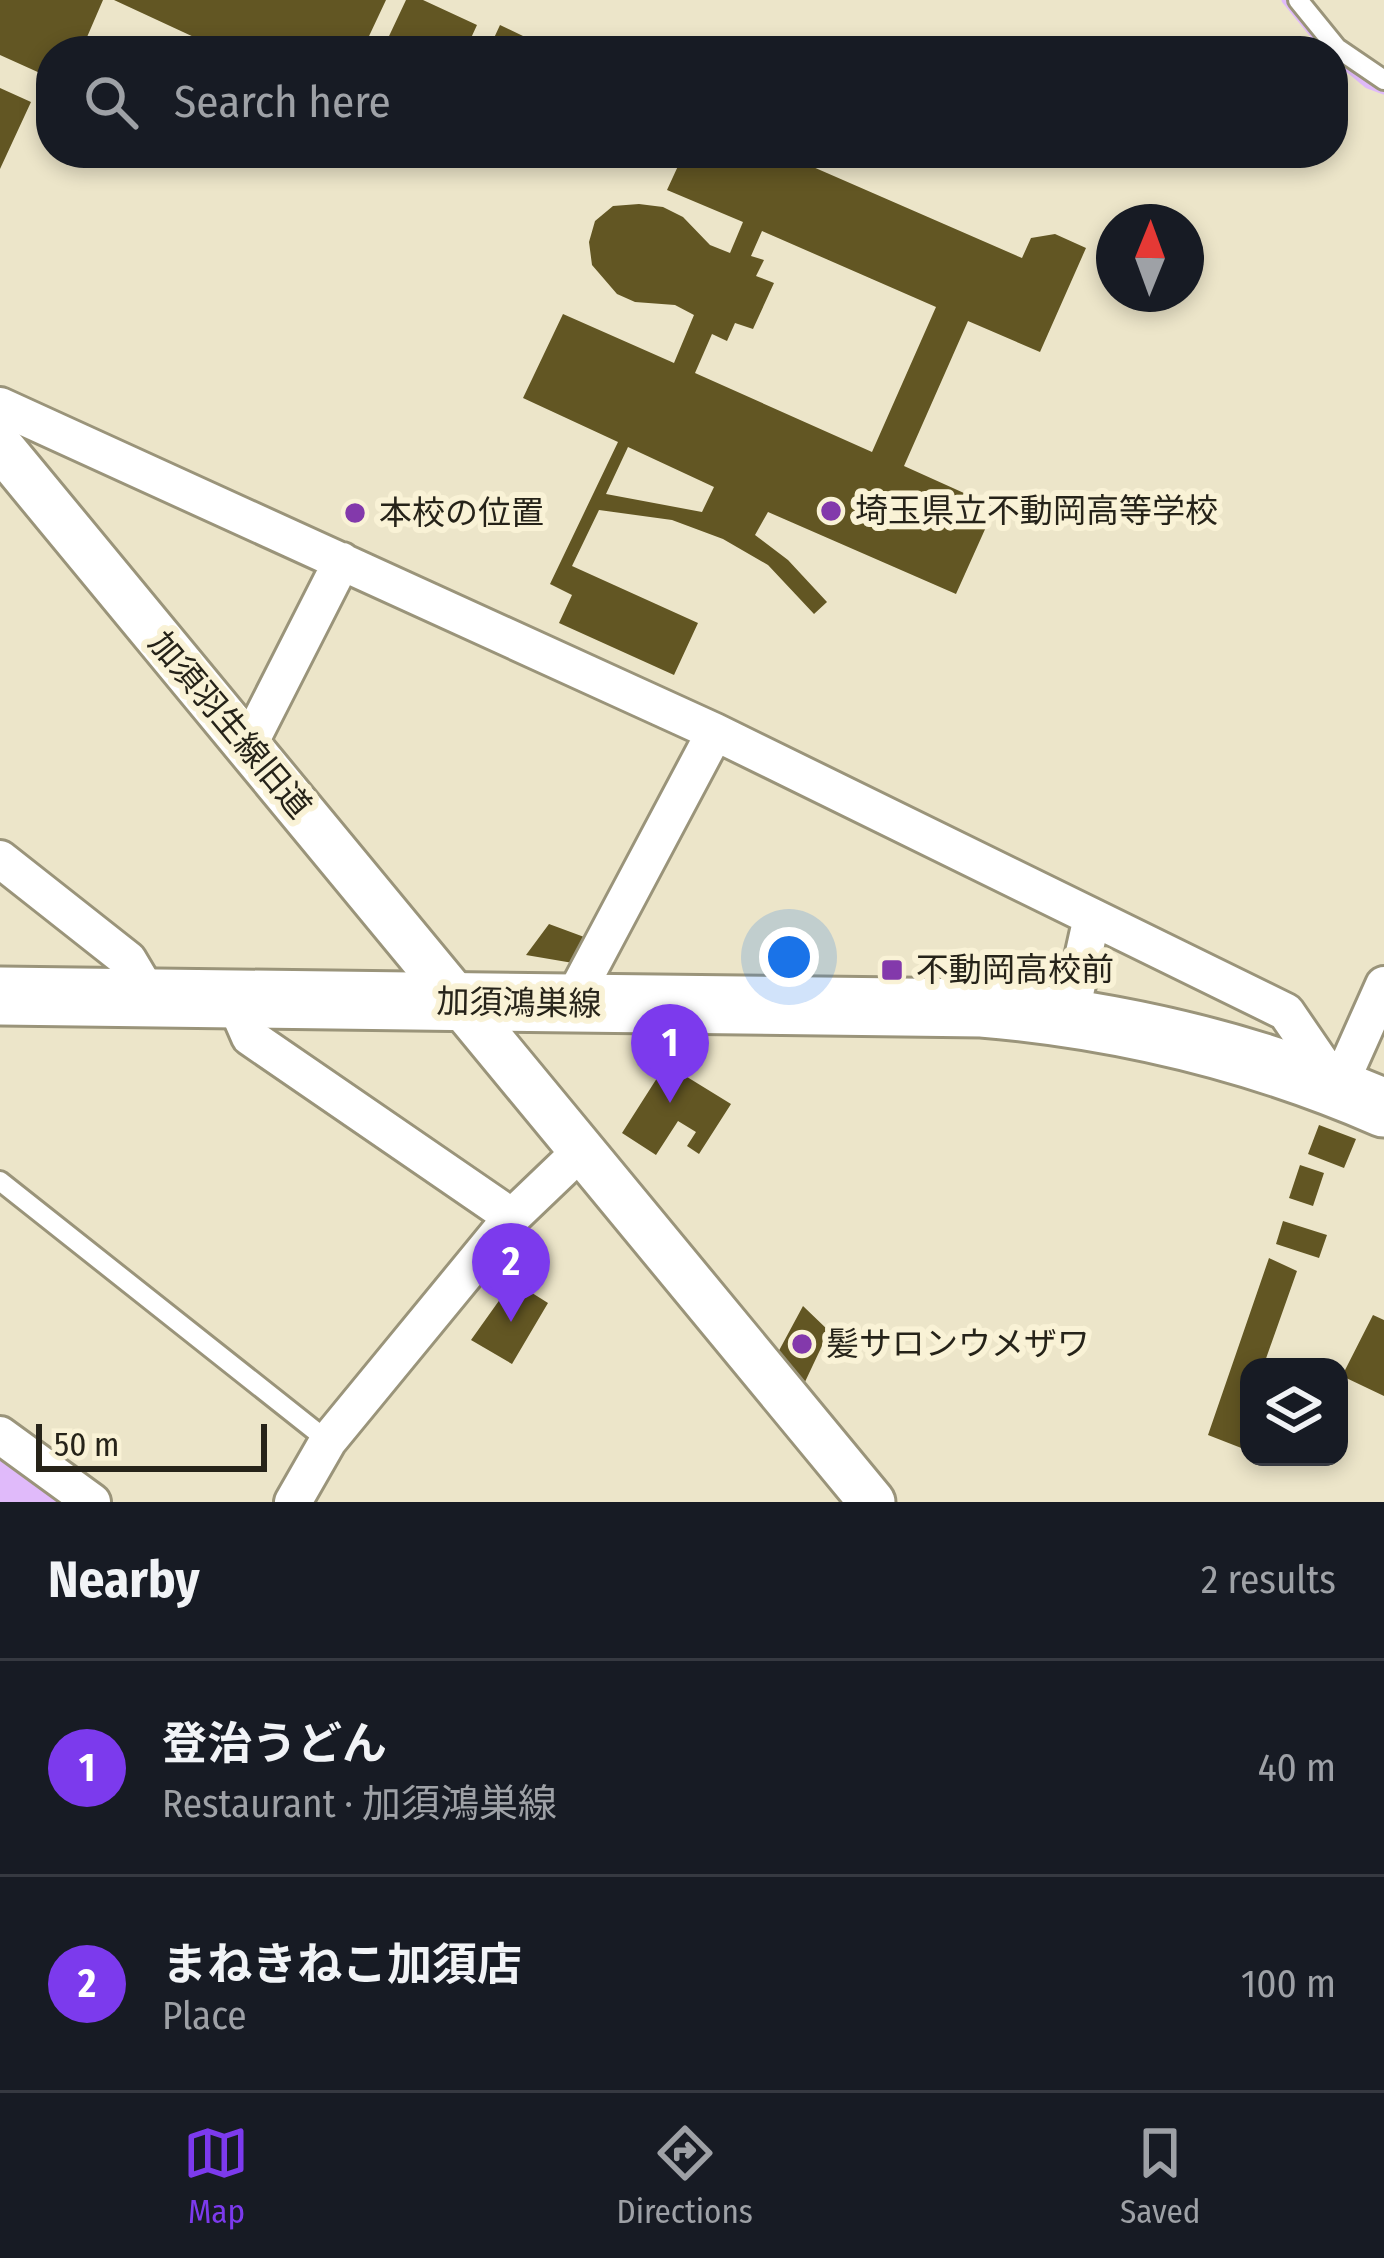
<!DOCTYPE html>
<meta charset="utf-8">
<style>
:root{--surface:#171b24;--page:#20242c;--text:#f1f3f6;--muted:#9ea1a6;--line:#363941;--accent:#7c3aed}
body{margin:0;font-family:"Fira Sans Condensed","Noto Sans JP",sans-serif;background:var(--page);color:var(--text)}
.controls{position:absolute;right:36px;bottom:36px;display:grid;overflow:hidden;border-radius:24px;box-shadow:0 6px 18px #0003}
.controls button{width:108px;height:108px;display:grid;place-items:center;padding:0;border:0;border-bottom:3px solid var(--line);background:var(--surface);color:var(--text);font:60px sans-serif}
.compass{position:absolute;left:1096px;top:204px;width:108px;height:108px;border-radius:50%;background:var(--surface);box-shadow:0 6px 18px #0003;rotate:1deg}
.scale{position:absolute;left:36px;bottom:30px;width:231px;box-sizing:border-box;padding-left:12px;border:6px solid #262319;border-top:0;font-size:33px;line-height:42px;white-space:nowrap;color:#262319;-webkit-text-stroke:9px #f9f2d6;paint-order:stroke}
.you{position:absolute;left:789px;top:957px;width:42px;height:42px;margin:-30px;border:9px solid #fff;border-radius:50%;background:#1a73e8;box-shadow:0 0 0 18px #1a73e833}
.badge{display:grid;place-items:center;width:78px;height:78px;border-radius:50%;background:var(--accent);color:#fff;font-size:39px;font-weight:700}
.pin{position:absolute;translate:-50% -99px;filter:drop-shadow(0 3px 6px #0008)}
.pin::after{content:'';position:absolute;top:63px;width:42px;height:36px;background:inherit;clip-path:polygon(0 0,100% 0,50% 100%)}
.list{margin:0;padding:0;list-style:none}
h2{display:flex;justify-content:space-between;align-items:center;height:156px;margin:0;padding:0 48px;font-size:51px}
h2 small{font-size:39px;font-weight:400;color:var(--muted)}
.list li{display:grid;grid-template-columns:78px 1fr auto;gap:36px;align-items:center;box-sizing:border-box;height:216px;padding:0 48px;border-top:3px solid var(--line)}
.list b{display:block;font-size:45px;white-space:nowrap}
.list p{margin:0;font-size:39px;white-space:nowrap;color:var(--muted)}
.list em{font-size:39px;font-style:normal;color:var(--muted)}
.icon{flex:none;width:66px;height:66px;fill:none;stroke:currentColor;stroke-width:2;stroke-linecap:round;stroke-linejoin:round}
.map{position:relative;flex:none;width:1384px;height:1502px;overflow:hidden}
.search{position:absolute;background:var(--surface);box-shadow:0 6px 18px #0003;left:36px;right:36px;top:36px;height:132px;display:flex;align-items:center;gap:30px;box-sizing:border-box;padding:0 42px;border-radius:48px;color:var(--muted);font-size:45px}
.sheet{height:588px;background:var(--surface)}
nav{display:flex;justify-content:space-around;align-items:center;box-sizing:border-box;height:168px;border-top:3px solid var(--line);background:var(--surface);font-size:33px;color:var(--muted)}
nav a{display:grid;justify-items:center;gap:6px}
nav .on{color:var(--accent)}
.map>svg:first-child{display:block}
</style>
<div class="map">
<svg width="1384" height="1502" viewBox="0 0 1384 1502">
<rect width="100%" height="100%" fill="#ece5c9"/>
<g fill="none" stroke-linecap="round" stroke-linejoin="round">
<path stroke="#e0bafa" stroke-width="9" d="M1286,0L1328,51
M1333,55L1368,84L1384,90"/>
<path stroke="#e0bafa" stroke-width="54" d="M0,1472L43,1502"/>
</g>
<path fill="#625623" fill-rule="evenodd" d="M0,0H103L81,51H51V78L0,55Z
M114,0H386L362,51H224Z
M406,0H423L477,25L465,51H382Z
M500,25L554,51H488Z
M0,88L31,102L0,169Z
M544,153H578L572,166Z
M684,153H781L1022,258L1031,238L1055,234L1086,248L1040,352L968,321L904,466L995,507L956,594L768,512L755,535L788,560L827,602L814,614L768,565L723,539L672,520L599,510L572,566L698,623L674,675L559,623L572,595L550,584L618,442L523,398L563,314L674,363L694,315L675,305L635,302L617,294L592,265L589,242L595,221L613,206L639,204L663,207L683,217L710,245L730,253L743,222L667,190ZM762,231L936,307L872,452L695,373L712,334L727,341L735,323L753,329L774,283L756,276L764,260L751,256ZM628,447L714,487L702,512L606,494Z
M549,924L595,941L573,963L526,955Z
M666,1064L731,1104L699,1154L687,1146L696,1132L678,1121L656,1155L622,1133Z
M1319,1125L1356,1139L1344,1168L1308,1154Z
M1300,1165L1324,1173L1313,1206L1289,1198Z
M1283,1221L1327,1235L1319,1258L1276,1244Z
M1269,1258L1297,1271L1263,1367H1249V1451L1208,1435Z
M513,1281L548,1303L512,1364L471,1340Z
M803,1306L829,1331L804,1384L775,1358Z
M1373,1315L1384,1320V1396L1342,1376Z"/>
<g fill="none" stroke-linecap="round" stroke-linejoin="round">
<defs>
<path id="service" d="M1298,0L1337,48L1384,80
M0,1181L328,1441"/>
<path id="minor" d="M0,406L715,732L1286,1012L1338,1088
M248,746L342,561
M0,859L128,960L150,997
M233,998L250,1037L512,1217
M571,1003L715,732
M1070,1016L1092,917
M1338,1088L1384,985
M0,1435L92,1502
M293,1502L328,1441L512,1217L581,1151"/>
<path id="tertiary" d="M0,446L872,1502"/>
<path id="primary" d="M0,996L982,1008C1122,1020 1255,1052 1384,1108"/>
</defs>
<use href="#service" stroke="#9a947a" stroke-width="24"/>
<use href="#minor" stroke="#9a947a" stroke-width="42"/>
<use href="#tertiary" stroke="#9a947a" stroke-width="51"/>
<use href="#primary" stroke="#9a947a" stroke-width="63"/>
<use href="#service" stroke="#fff" stroke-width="18"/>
<use href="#minor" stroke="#fff" stroke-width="36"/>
<use href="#tertiary" stroke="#fff" stroke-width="45"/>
<use href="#primary" stroke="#fff" stroke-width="57"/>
</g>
<g fill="#8339ab" stroke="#f9f2d6" stroke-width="4.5">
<circle cx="831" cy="511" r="12"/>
<circle cx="355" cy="513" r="12"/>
<rect x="880" y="958" width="24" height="24" rx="6"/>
<circle cx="802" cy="1344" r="12"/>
</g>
<g text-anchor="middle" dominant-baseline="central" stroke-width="12" stroke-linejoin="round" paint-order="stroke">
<g font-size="33" fill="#262319" stroke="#f9f2d6" text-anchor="start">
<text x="855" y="511">埼玉県立不動岡高等学校</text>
<text x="379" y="513">本校の位置</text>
<text x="916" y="970">不動岡高校前</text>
<text x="826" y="1344">髪サロンウメザワ</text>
</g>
<g font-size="33" fill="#262319" stroke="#f9f2d6">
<text transform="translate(230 725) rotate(50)">加須羽生線旧道</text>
<text transform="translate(519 1003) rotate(1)">加須鴻巣線</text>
</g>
</g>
</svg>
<div class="controls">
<button><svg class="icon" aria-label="layers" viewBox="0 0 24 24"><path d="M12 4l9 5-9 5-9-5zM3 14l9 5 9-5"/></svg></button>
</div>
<svg class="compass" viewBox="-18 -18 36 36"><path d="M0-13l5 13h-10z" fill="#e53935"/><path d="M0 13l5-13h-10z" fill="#9ea1a6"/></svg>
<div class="scale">50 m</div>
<div class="you"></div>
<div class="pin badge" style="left:670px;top:1103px">1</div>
<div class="pin badge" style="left:511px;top:1322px">2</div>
<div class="search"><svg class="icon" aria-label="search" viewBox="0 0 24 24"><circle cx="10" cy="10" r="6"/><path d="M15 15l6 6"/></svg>Search here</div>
</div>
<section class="sheet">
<h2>Nearby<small>2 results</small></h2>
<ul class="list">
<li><span class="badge">1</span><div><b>登治うどん</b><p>Restaurant · 加須鴻巣線</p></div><em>40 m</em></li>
<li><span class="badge">2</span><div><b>まねきねこ加須店</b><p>Place</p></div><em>100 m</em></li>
</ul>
</section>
<nav>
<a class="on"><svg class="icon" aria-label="map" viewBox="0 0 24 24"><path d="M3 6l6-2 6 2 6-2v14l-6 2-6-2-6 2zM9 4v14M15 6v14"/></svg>Map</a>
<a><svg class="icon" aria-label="directions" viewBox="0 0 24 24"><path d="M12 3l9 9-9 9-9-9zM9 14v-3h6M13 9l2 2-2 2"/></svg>Directions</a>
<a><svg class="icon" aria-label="saved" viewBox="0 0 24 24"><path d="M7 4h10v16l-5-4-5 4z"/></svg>Saved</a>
</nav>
